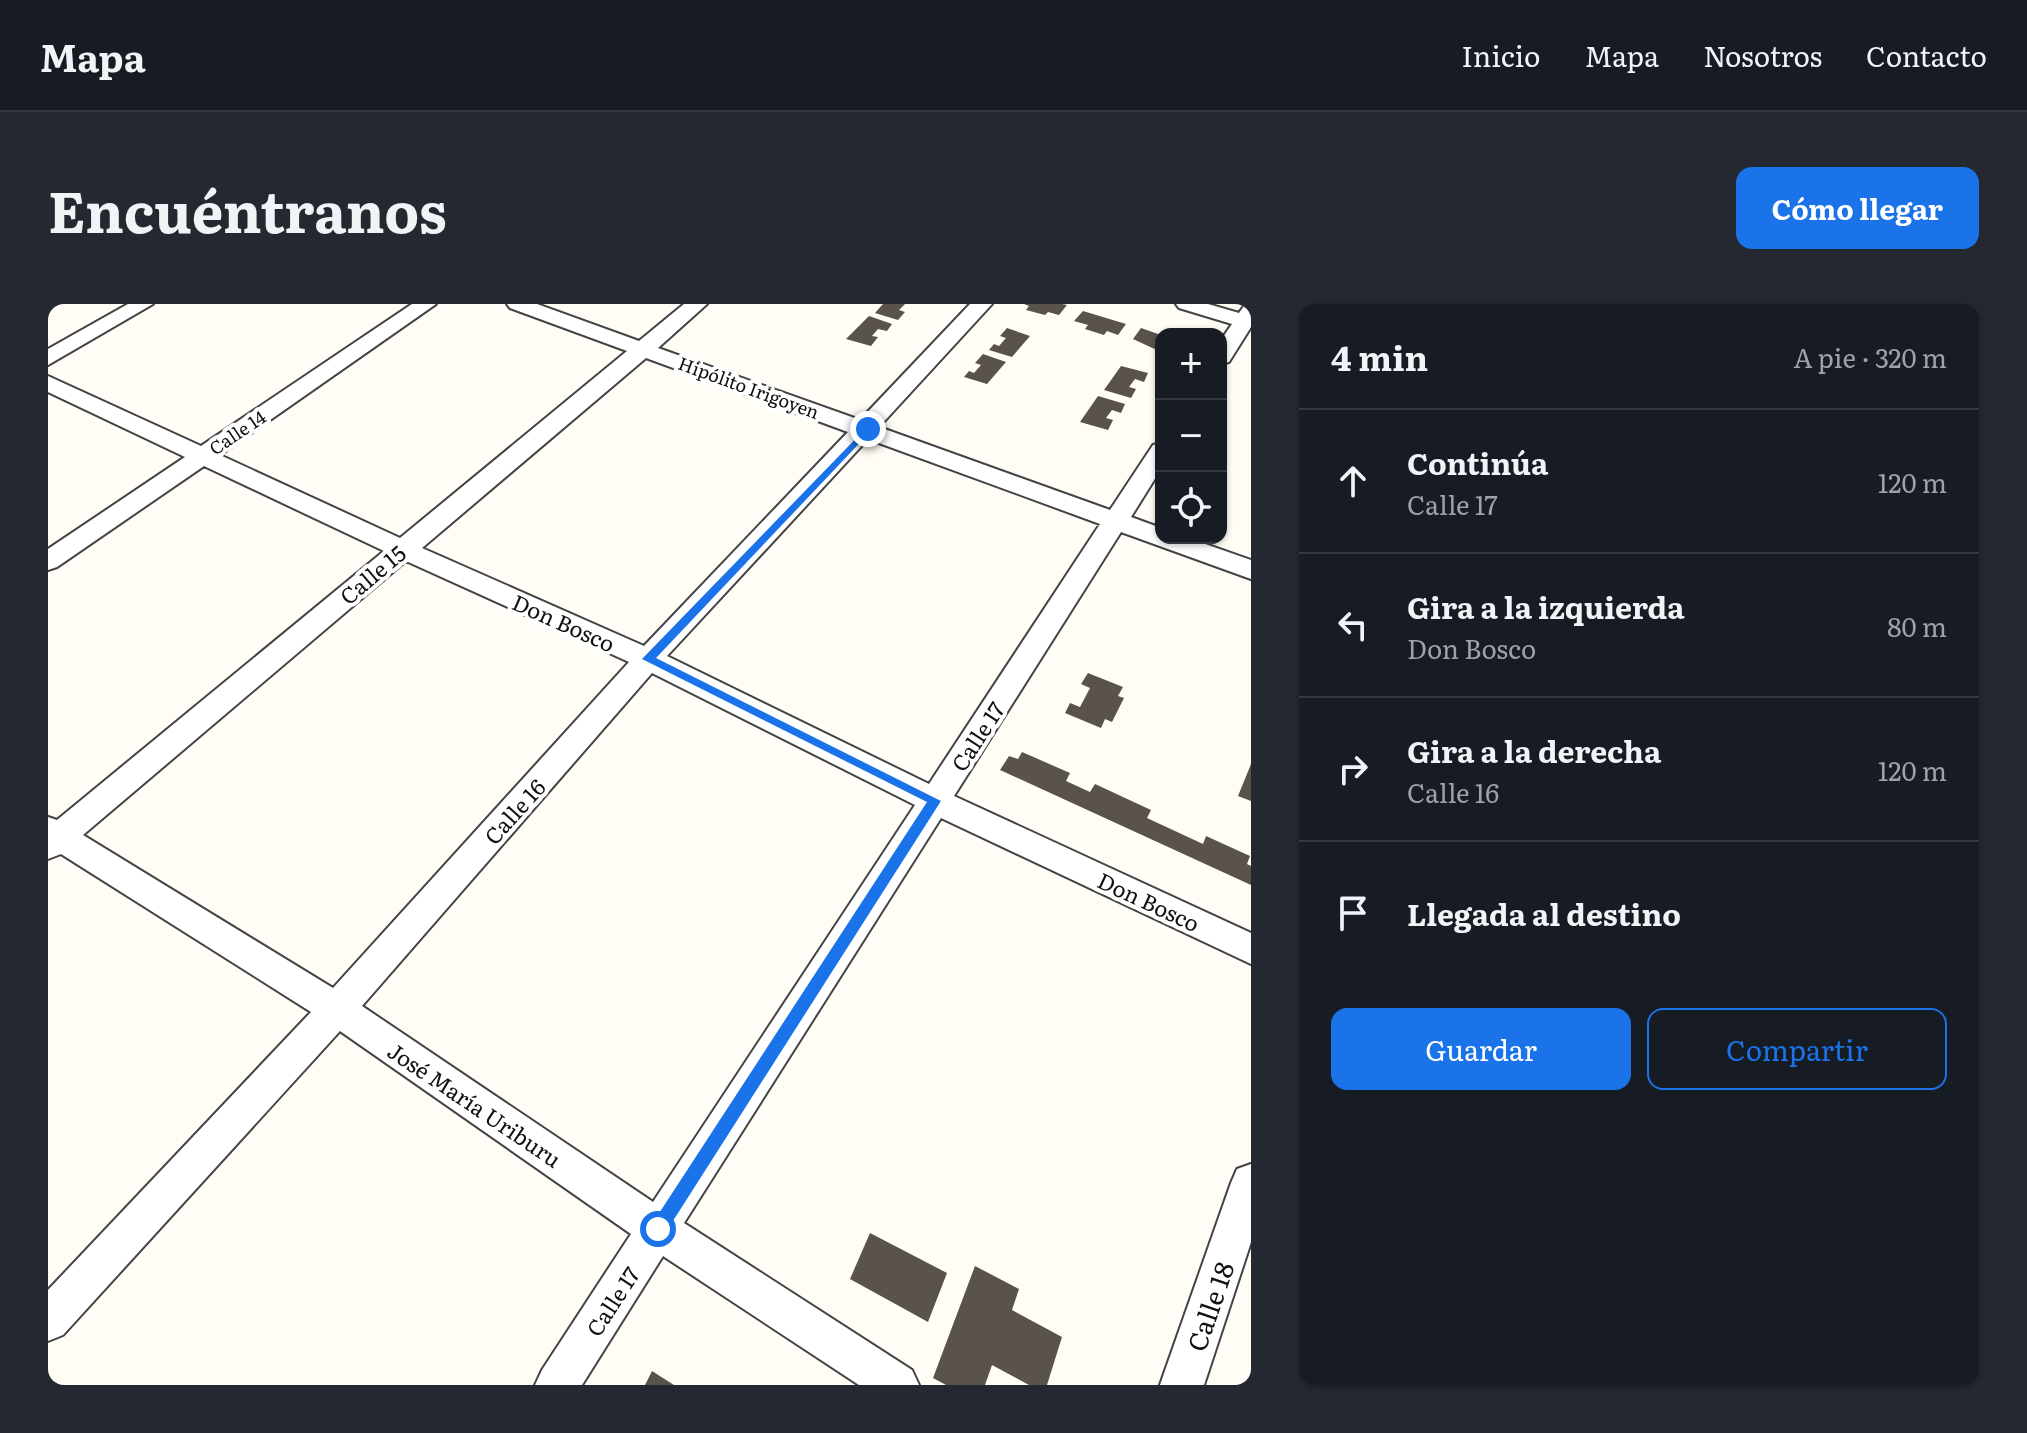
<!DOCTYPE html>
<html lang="es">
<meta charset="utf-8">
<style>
:root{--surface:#171b24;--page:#242831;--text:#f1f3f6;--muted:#9ea1a6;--line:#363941;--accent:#1a73e8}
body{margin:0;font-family:Literata,serif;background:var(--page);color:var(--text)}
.controls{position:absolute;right:24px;top:24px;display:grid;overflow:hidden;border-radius:16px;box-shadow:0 2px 6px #0004}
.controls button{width:72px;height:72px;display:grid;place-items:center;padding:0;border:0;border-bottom:2px solid var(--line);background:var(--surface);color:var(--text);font:40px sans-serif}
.stop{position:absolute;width:24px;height:24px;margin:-18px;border:6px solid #1a73e8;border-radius:50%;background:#fff}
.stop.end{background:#1a73e8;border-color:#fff;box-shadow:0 2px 8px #0008}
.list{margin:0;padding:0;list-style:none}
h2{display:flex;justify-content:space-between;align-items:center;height:104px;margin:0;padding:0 32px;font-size:34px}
h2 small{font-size:26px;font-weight:400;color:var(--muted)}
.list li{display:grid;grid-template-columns:52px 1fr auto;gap:24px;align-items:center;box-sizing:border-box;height:144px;padding:0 32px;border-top:2px solid var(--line)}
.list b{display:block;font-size:30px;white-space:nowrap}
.list p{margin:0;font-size:26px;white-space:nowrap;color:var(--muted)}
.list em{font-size:26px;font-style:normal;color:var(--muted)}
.actions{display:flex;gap:16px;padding:24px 32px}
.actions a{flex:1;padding:18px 0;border:2px solid var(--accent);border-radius:16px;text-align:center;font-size:28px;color:var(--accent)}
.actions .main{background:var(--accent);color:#fff}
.icon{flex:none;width:44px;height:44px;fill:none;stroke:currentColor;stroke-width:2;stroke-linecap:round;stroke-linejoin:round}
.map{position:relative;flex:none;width:1203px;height:1081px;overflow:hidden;border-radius:16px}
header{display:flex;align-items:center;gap:48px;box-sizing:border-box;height:112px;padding:0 40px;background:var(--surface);border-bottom:2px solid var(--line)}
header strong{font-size:38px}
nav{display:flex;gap:44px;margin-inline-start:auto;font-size:28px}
.intro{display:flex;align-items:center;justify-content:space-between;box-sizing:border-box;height:192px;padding:0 48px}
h1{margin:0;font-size:56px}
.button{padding:20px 36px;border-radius:16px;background:var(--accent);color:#fff;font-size:28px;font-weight:700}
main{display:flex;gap:48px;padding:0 48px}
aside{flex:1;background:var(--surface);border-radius:16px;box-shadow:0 2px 6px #0004}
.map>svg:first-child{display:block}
</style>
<header>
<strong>Mapa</strong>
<nav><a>Inicio</a><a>Mapa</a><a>Nosotros</a><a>Contacto</a></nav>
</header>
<div class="intro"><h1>Encuéntranos</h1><a class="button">Cómo llegar</a></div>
<main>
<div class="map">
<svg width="1203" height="1081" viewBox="0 0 1203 1081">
<rect width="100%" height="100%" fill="#fffdf5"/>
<path fill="#5a524d" d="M835,0H857L851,6L857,8L850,16L827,9Z
M976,0H1014L1019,1L1011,11L1000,8L997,11L978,6L981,2Z
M1035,7L1078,20L1070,31L1059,27L1056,31L1037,25L1040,21L1026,17Z
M821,12L844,20L839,27L830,25L824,32L830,33L823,42L798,35Z
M959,24L982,32L964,53L941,46L946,40L951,42L958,34L952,32Z
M1093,24L1113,31V48L1085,35Z
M935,50L958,58L939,80L916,73L921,67L926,69L933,61L927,59Z
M1073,62L1100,69L1096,78L1087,75L1081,83L1088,85L1083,94L1056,86Z
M1050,92L1077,100L1073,109L1064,106L1058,114L1065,116L1060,126L1032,118Z
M1040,369L1075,383L1070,392L1076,394L1064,418L1057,415L1053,424L1017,409L1022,399L1032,403L1042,384L1033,380Z
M974,448L1022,469L1018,477L1042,488L1047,480L1103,506L1099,514L1155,540L1158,532L1202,552L1199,560L1203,562V581L952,466L961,452L970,455Z
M1203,460V497L1190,492Z
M822,929L899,969L880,1018L802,975Z
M927,962L971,985L964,1006L1014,1033L999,1081H981L944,1061L937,1081H898L885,1074Z
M604,1067L626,1081H597Z"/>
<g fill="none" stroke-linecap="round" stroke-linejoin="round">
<defs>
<path id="street" d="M80,0H105L0,61V45Z
M364,0H388L172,151L352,234L579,47L462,4L459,0H489L591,37L636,0H659L610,44L812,116L922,0H944L831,123L1062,206L1105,141L1113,139V165L1083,213L1113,224V234H1140L1203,256V275L1073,228L906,492L1203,629V660L893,514L636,919L864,1066L871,1081H811L615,952L534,1081H487L494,1066L583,930L292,727L15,1031L0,1037V986L263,708L13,550L0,555V513L9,516L336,247L156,162L9,263L0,266V245L137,153L0,88V72L153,142ZM598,54L800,128L596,342L374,244ZM820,135L1052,220L881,480L619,352ZM358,257L581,358L285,684L35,531ZM604,369L867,501L605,898L314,702Z
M1128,0H1160L1191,9L1196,2L1203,0V23L1181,58L1173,60V36L1184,20L1131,4Z
M1203,860V938L1156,1081H1112L1183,879L1189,865Z"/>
</defs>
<use href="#street" stroke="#444" stroke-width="4"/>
<use href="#street" fill="#fff" fill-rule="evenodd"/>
</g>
<path fill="#1a73e8" d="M820,122L823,127L608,354L893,497L616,931L610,934L604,931V920L879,498L594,355Z"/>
<g text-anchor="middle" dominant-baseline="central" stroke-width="8" stroke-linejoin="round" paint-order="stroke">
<g font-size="18" fill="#111" stroke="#fff">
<text transform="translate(701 83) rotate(20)">Hipólito Irigoyen</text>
<text transform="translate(189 128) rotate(-34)">Calle 14</text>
</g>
<g font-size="22" fill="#111" stroke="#fff">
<text transform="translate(324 270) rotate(-40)">Calle 15</text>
<text transform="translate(516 318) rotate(24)">Don Bosco</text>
<text transform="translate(929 432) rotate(-57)">Calle 17</text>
<text transform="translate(466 507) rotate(-48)">Calle 16</text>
<text transform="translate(1101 597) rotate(25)">Don Bosco</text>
<text transform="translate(427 800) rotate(34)">José María Uriburu</text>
<text transform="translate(564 997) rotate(-57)">Calle 17</text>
</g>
<g font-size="26" fill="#111" stroke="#fff">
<text transform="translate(1161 1002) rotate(-71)">Calle 18</text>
</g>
</g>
</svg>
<div class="controls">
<button>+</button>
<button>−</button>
<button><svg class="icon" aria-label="locate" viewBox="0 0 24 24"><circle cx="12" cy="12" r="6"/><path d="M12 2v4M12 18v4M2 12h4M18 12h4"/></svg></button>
</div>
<div class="stop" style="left:610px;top:925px"></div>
<div class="stop end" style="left:820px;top:125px"></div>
</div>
<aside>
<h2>4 min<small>A pie · 320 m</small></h2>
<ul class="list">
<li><svg class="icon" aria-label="ahead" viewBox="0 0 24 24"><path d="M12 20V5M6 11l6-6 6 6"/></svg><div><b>Continúa</b><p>Calle 17</p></div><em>120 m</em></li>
<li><svg class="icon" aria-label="left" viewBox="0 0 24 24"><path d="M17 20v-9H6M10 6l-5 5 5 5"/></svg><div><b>Gira a la izquierda</b><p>Don Bosco</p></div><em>80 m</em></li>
<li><svg class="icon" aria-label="right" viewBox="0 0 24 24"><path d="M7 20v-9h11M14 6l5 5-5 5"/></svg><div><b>Gira a la derecha</b><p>Calle 16</p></div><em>120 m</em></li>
<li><svg class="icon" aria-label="arrive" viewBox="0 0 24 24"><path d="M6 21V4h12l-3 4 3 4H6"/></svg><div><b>Llegada al destino</b></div></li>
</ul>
<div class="actions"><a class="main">Guardar</a><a>Compartir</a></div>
</aside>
</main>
